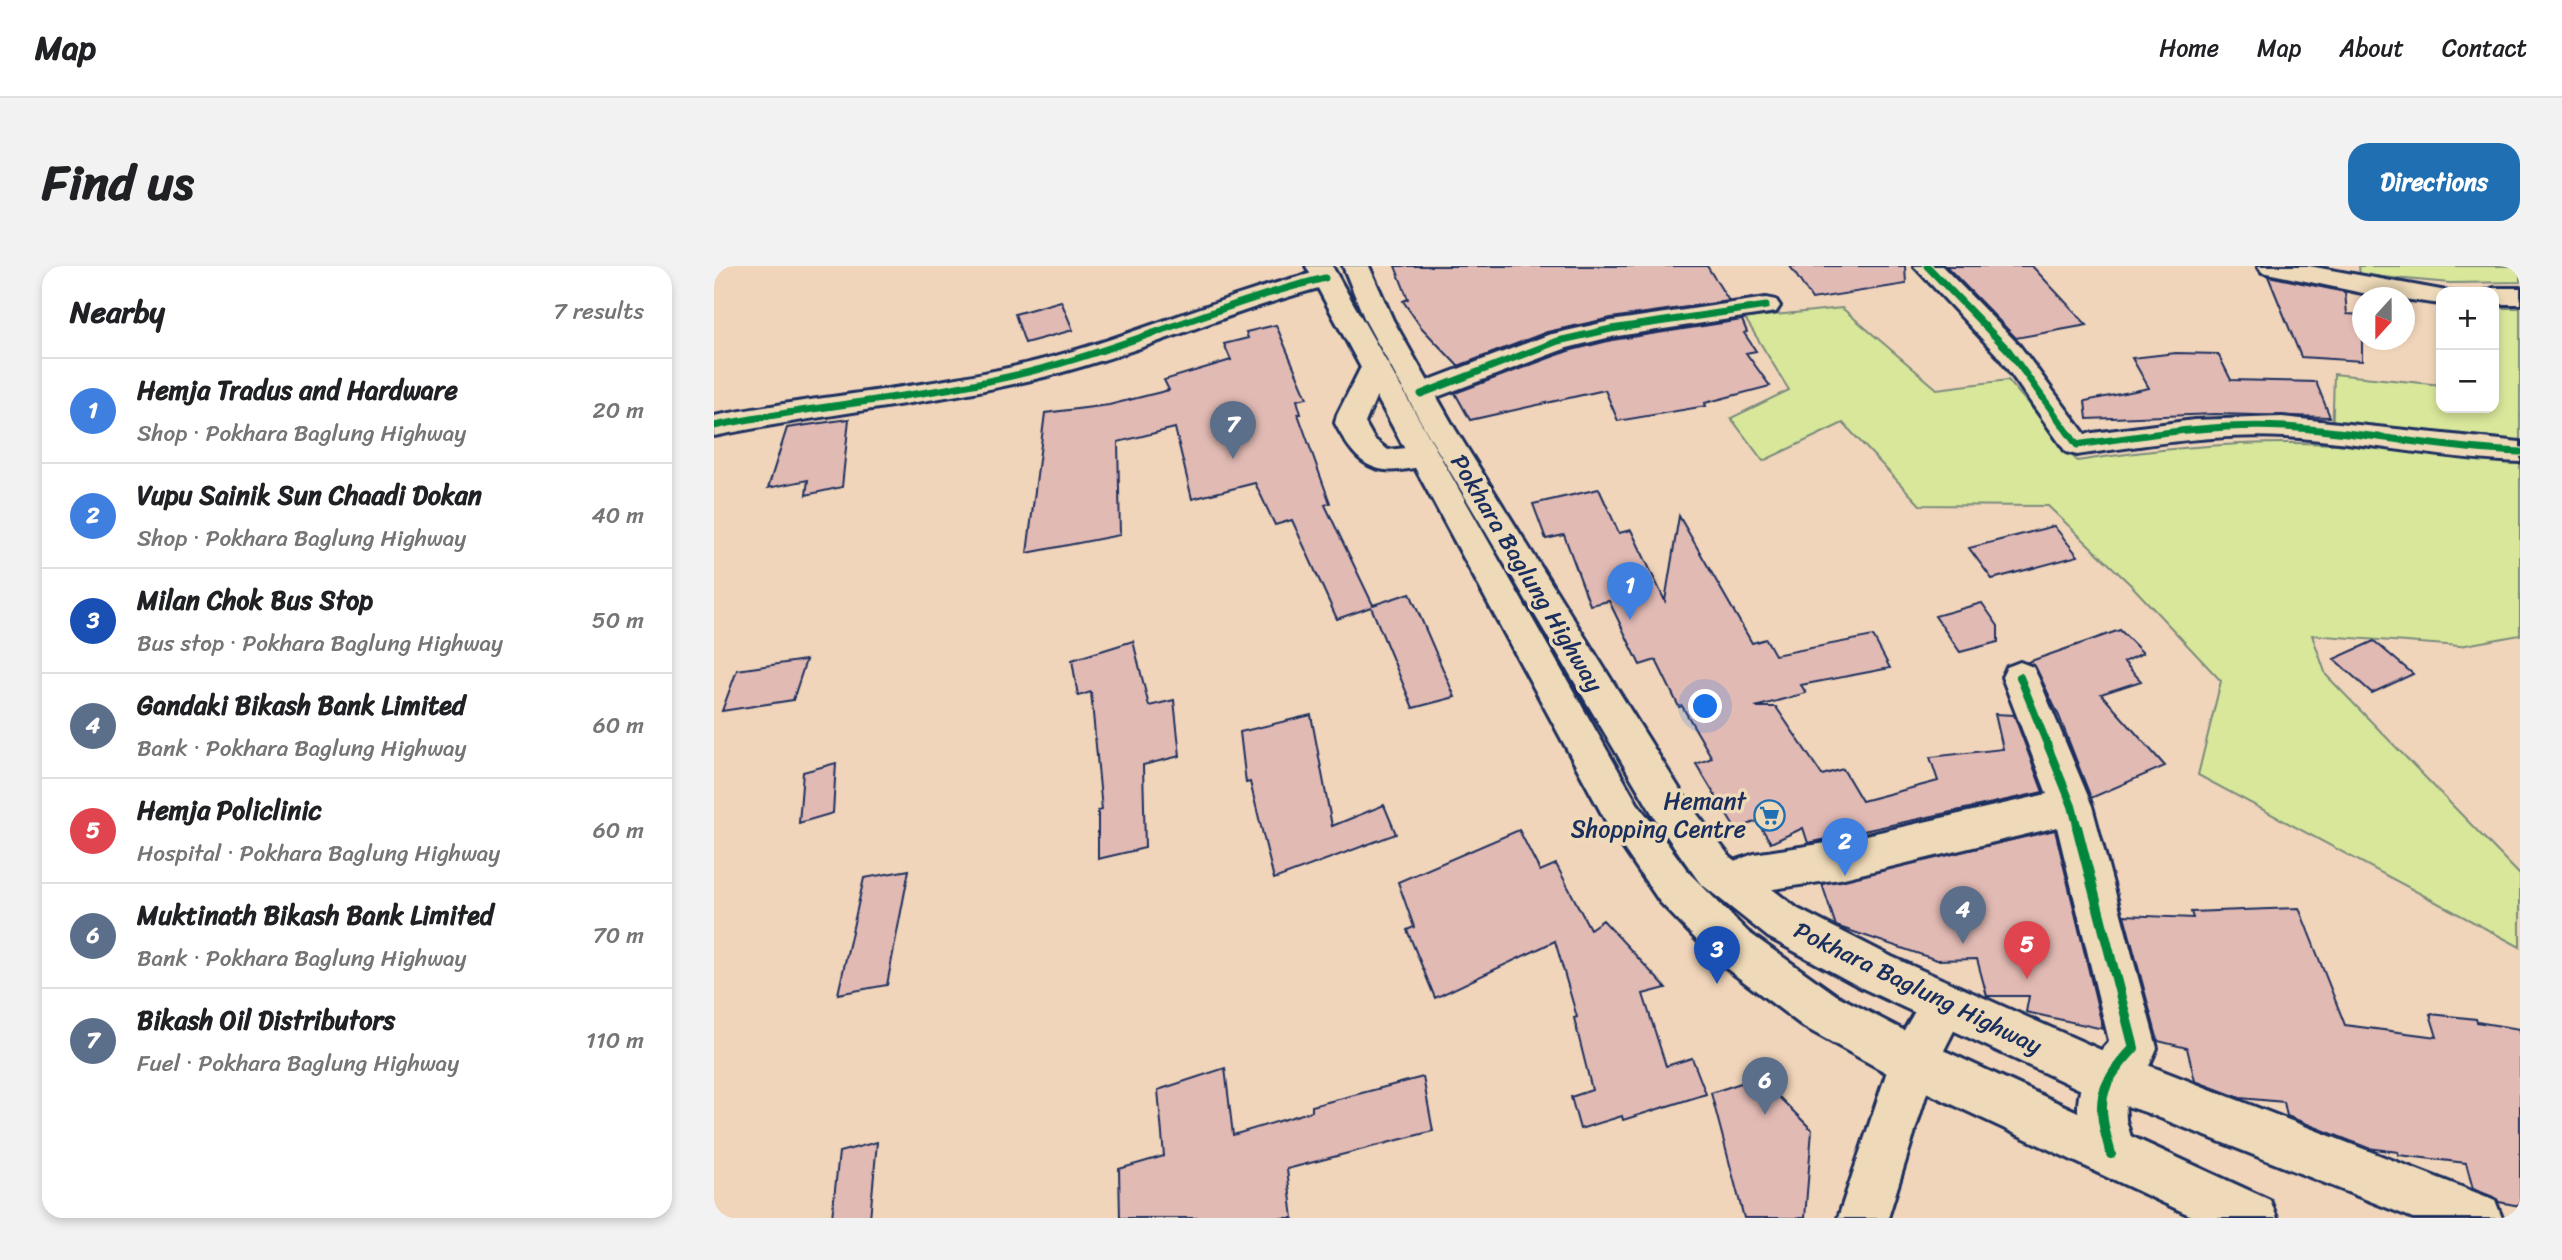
<!DOCTYPE html>
<meta charset="utf-8">
<style>
:root{--surface:#fff;--page:#f2f2f2;--text:#202124;--muted:#757577;--line:#e0e0e0;--accent:#1f6fb2}
body{margin:0;font-family:Sriracha,sans-serif;background:var(--page);color:var(--text)}
.controls{position:absolute;right:21px;top:21px;display:grid;overflow:hidden;border-radius:14px;box-shadow:0 4px 10px #0003}
.controls button{width:63px;height:63px;display:grid;place-items:center;padding:0;border:0;border-bottom:2px solid var(--line);background:var(--surface);color:var(--text);font:35px sans-serif}
.compass{position:absolute;left:1638px;top:21px;width:63px;height:63px;border-radius:50%;background:var(--surface);box-shadow:0 4px 10px #0003;rotate:201deg}
.you{position:absolute;left:992px;top:441px;width:24px;height:24px;margin:-18px;border:5px solid #fff;border-radius:50%;background:#1a73e8;box-shadow:0 0 0 10px #1a73e833}
.badge{display:grid;place-items:center;width:46px;height:46px;border-radius:50%;background:var(--accent);color:#fff;font-size:23px;font-weight:700}
.pin{position:absolute;translate:-50% -58px;filter:drop-shadow(0 2px 4px #0008)}
.pin::after{content:'';position:absolute;top:37px;width:24px;height:21px;background:inherit;clip-path:polygon(0 0,100% 0,50% 100%)}
.list{margin:0;padding:0;list-style:none}
h2{display:flex;justify-content:space-between;align-items:center;height:91px;margin:0;padding:0 28px;font-size:30px}
h2 small{font-size:23px;font-weight:400;color:var(--muted)}
.list li{display:grid;grid-template-columns:46px 1fr auto;gap:21px;align-items:center;box-sizing:border-box;height:105px;padding:0 28px;border-top:2px solid var(--line)}
.list b{display:block;font-size:26px;white-space:nowrap}
.list p{margin:0;font-size:23px;white-space:nowrap;color:var(--muted)}
.list em{font-size:23px;font-style:normal;color:var(--muted)}
.map{position:relative;flex:none;width:1806px;height:952px;overflow:hidden;border-radius:21px}
header{display:flex;align-items:center;gap:42px;box-sizing:border-box;height:98px;padding:0 35px;background:var(--surface);border-bottom:2px solid var(--line)}
header strong{font-size:33px}
nav{display:flex;gap:38px;margin-inline-start:auto;font-size:24px}
.intro{display:flex;align-items:center;justify-content:space-between;box-sizing:border-box;height:168px;padding:0 42px}
h1{margin:0;font-size:49px}
.button{padding:18px 32px;border-radius:21px;background:var(--accent);color:#fff;font-size:24px;font-weight:700}
main{display:flex;gap:42px;padding:0 42px}
aside{flex:1;background:var(--surface);border-radius:21px;box-shadow:0 4px 10px #0003}
.map>svg:first-child{display:block}
</style>
<header>
<strong>Map</strong>
<nav><a>Home</a><a>Map</a><a>About</a><a>Contact</a></nav>
</header>
<div class="intro"><h1>Find us</h1><a class="button">Directions</a></div>
<main>
<aside>
<h2>Nearby<small>7 results</small></h2>
<ul class="list">
<li><span class="badge" style="background:#3f7fe0">1</span><div><b>Hemja Tradus and Hardware</b><p>Shop · Pokhara Baglung Highway</p></div><em>20 m</em></li>
<li><span class="badge" style="background:#3f7fe0">2</span><div><b>Vupu Sainik Sun Chaadi Dokan</b><p>Shop · Pokhara Baglung Highway</p></div><em>40 m</em></li>
<li><span class="badge" style="background:#1a4fb4">3</span><div><b>Milan Chok Bus Stop</b><p>Bus stop · Pokhara Baglung Highway</p></div><em>50 m</em></li>
<li><span class="badge" style="background:#5c6f8a">4</span><div><b>Gandaki Bikash Bank Limited</b><p>Bank · Pokhara Baglung Highway</p></div><em>60 m</em></li>
<li><span class="badge" style="background:#e0444e">5</span><div><b>Hemja Policlinic</b><p>Hospital · Pokhara Baglung Highway</p></div><em>60 m</em></li>
<li><span class="badge" style="background:#5c6f8a">6</span><div><b>Muktinath Bikash Bank Limited</b><p>Bank · Pokhara Baglung Highway</p></div><em>70 m</em></li>
<li><span class="badge" style="background:#5c6f8a">7</span><div><b>Bikash Oil Distributors</b><p>Fuel · Pokhara Baglung Highway</p></div><em>110 m</em></li>
</ul>
</aside>
<div class="map">
<svg width="1806" height="952" viewBox="0 0 1806 952">
<rect width="100%" height="100%" fill="#f1d5ba"/>
<filter id="ink" filterUnits="userSpaceOnUse"><feTurbulence type="fractalNoise" baseFrequency=".0143" numOctaves="2"/><feDisplacementMap in="SourceGraphic" scale="14" xChannelSelector="R" yChannelSelector="G"/><feConvolveMatrix kernelMatrix="1 2 1 2 8 2 1 2 1" color-interpolation-filters="sRGB"/></filter>
<g filter="url(#ink)">
<path fill="#d8e79a" stroke="#7a8b7c" stroke-width="2" d="M1645,0H1806V16L1736,17L1646,9Z
M1128,42L1223,123L1294,114L1363,195C1448,182 1532,174 1618,178L1620,108L1727,119V142H1780V42H1806V369L1746,380L1598,369L1612,409L1806,609V681L1484,509L1507,415L1418,320L1334,240L1206,239L1129,157L1049,195L1017,152L1075,124L1031,52Z"/>
<path fill="#e2bab4" stroke="#1b2f5e" stroke-width="2" d="M681,0H993L1015,35L897,52L833,66L744,100L707,61L689,35L694,33Z
M1076,0H1191L1192,18L1098,33Z
M1232,0H1318L1373,59L1302,72Z
M1554,10L1631,26L1633,48L1648,49V95L1587,91Z
M347,35L359,64L311,77L301,48Z
M1028,54L1033,66L1030,67L1042,85L1032,87L1056,120L991,137L992,140L904,155L891,124L756,154L741,127L854,85L898,74Z
M562,59L593,132L583,134L587,148H584L616,237L611,239L659,339L696,327L741,431L699,442L657,341L623,353L578,254L561,259L541,217L478,233L461,162L404,176L406,269L313,287L331,147L395,139L455,124L450,114L517,94L510,78L534,72L532,66Z
M1462,87L1504,88L1517,114L1602,116L1616,151L1501,148L1373,153L1371,135L1435,122L1418,92Z
M135,153L128,221L92,229L94,214L54,222L73,162Z
M885,223L905,267L917,264L951,335L965,250L1038,377L1052,373L1061,389L1159,370L1176,402L1087,419L1092,427L1041,441H1062L1108,509L1129,503L1148,535L1224,515L1216,491L1289,483L1281,448L1300,449L1329,526L1094,577L1089,562L1057,577L1043,555L1022,564L982,498L998,492L968,440L965,441L942,394L926,399L895,335L876,339L850,269L832,273L819,238Z
M1340,260L1364,290L1278,313L1255,282Z
M1268,337L1284,360V376L1246,386L1221,350Z
M1406,364L1429,387L1410,396L1427,415L1387,428L1451,500L1377,532L1345,450L1321,400L1314,396Z
M419,375L435,440L460,434L466,490L429,499L431,582L384,593V545L388,544L377,426L364,430L358,394Z
M1660,375L1699,408L1658,427L1620,393Z
M92,394L79,434L8,445L23,404Z
M597,449L618,560L670,539L682,568L560,613L536,516L532,517L526,466Z
M122,497L119,547L85,557L89,506Z
M805,564L826,605L842,598L876,663L889,654L952,722L929,728L952,800L978,792L992,828L909,854L908,850L866,863L857,831L878,824L860,752L863,751L841,675L721,732L693,664L700,661L684,616Z
M1341,564L1389,763L1312,746L1315,730H1273L1263,693L1223,694L1122,660L1108,618Z
M195,604L173,719L124,728L150,612Z
M1585,642L1631,759L1723,771L1716,748L1762,753L1763,756L1806,763V940L1785,936L1782,932L1759,923L1752,897L1685,889L1684,886L1654,882L1573,850L1570,836L1526,832L1481,815L1473,782L1444,775L1410,649L1479,652L1477,646Z
M511,802L519,869L598,845V840L709,811L719,865L573,903L579,952H406L405,903L450,890L444,824Z
M1045,811L1098,864L1091,952H1030L997,827Z
M163,876L156,952H118L125,886Z"/>
<g fill="none" stroke-linecap="round" stroke-linejoin="round">
<defs>
<path id="minor" d="M1200,0H1228L1305,79L1371,168L1480,154L1568,151L1806,176V196C1727,193 1650,176 1571,171C1502,167 1432,179 1363,189L1352,186L1285,91Z
M1544,0H1595L1738,26H1727V38L1658,29L1548,6Z
M611,4L620,6L624,12L620,18C524,42 434,84 338,109C227,137 112,147 0,170V150C107,129 217,122 323,95C421,70 513,27 611,4Z
M1780,22H1806V38H1780V26H1769Z
M1052,32L1062,34L1066,40L1062,46L897,71L853,82L707,137L697,135L692,128L697,121L834,69L897,55Z
M660,94L670,97L674,103L651,157L660,173L674,184L709,180L720,183L725,190L720,197C667,212 646,207 621,157L623,149L646,103L650,97Z
M1306,396L1319,401L1324,411L1378,540L1443,782L1436,798L1411,831L1412,854L1422,888L1414,905L1397,913L1380,905C1358,853 1355,819 1395,775L1343,561L1126,613L1040,626L1015,634L1000,628L994,615L1000,602L1040,588L1126,575L1333,528L1288,411L1293,401Z
M1230,717L1246,723L1253,739L1220,804L1174,952H1124L1182,778L1214,723Z"/>
<path id="highway" d="M592,0H618L923,537L976,608L1034,666L1122,729L1216,778L1556,934L1563,952H1482L1182,812L1090,761L1004,696L946,636L895,561Z
M629,0H655L679,54L741,163L973,535L1016,591L1084,643L1178,691L1396,788L1431,798L1781,934L1788,952H1699L1431,846L1376,828L1146,721L1054,671L986,617L945,559L711,163L651,54Z"/>
</defs>
<use href="#minor" stroke="#1b2f5e" stroke-width="6"/>
<use href="#highway" stroke="#1b2f5e" stroke-width="6"/>
<use href="#minor" fill="#eedab8" fill-rule="evenodd"/>
<use href="#highway" fill="#eedab8" fill-rule="evenodd"/>
<defs>
<path id="cycleway-far2" d="M1213,0L1295,85L1363,179C1432,169 1502,157 1571,161C1650,166 1727,183 1806,186
M707,128L844,75L897,63L1052,40
M0,160C111,137 225,131 334,101C428,75 516,35 611,12"/>
<path id="cycleway-far1" d="M1306,411L1358,540L1364,563"/>
<path id="cycleway" d="M1363,561L1420,782C1383,822 1382,836 1397,888"/>
</defs>
<use href="#cycleway-far2" stroke="#eedab8" stroke-width="10"/>
<use href="#cycleway-far1" stroke="#eedab8" stroke-width="12"/>
<use href="#cycleway" stroke="#eedab8" stroke-width="15"/>
<use href="#cycleway-far2" stroke="#00873e" stroke-width="7"/>
<use href="#cycleway-far1" stroke="#00873e" stroke-width="8"/>
<use href="#cycleway" stroke="#00873e" stroke-width="10"/>
</g>
</g>
<defs>
<symbol id="supermarket-ring" viewBox="-11 -11 22 22"><circle r="9.5" fill="#eedab8" stroke="#1f6fb2" stroke-width="1.5"/><path d="M-6-5.5h2.5l.6 2H6L4.5 2H-2.5L-4.4-4H-6ZM-1.5 3.2a1.3 1.3 0 1 0 .1 0ZM3 3.2a1.3 1.3 0 1 0 .1 0Z" fill="#1f6fb2"/></symbol>
</defs>
<g fill-rule="evenodd">
<use href="#supermarket-ring" x="1038" y="532" width="35" height="35"/>
</g>
<g text-anchor="middle" dominant-baseline="central" stroke-width="7" stroke-linejoin="round" paint-order="stroke">
<g font-size="24" fill="#1b2f5e" stroke="#eedab8">
<text transform="translate(813 307) rotate(59)">Pokhara Baglung Highway</text>
<text transform="translate(1204 722) rotate(26)">Pokhara Baglung Highway</text>
</g>
<g font-size="24" fill="#1b2f5e" stroke="#eedab8" text-anchor="end">
<text x="1032" y="535">Hemant<tspan x="1032" dy="28">Shopping Centre</tspan></text>
</g>
</g>
</svg>
<div class="controls">
<button>+</button>
<button>−</button>
</div>
<svg class="compass" viewBox="-18 -18 36 36"><path d="M0-13l5 13h-10z" fill="#e53935"/><path d="M0 13l5-13h-10z" fill="#757577"/></svg>
<div class="you"></div>
<div class="pin badge" style="left:916px;top:354px;background:#3f7fe0">1</div>
<div class="pin badge" style="left:1131px;top:610px;background:#3f7fe0">2</div>
<div class="pin badge" style="left:1003px;top:718px;background:#1a4fb4">3</div>
<div class="pin badge" style="left:1249px;top:678px;background:#5c6f8a">4</div>
<div class="pin badge" style="left:1313px;top:713px;background:#e0444e">5</div>
<div class="pin badge" style="left:1051px;top:849px;background:#5c6f8a">6</div>
<div class="pin badge" style="left:519px;top:193px;background:#5c6f8a">7</div>
</div>
</main>
